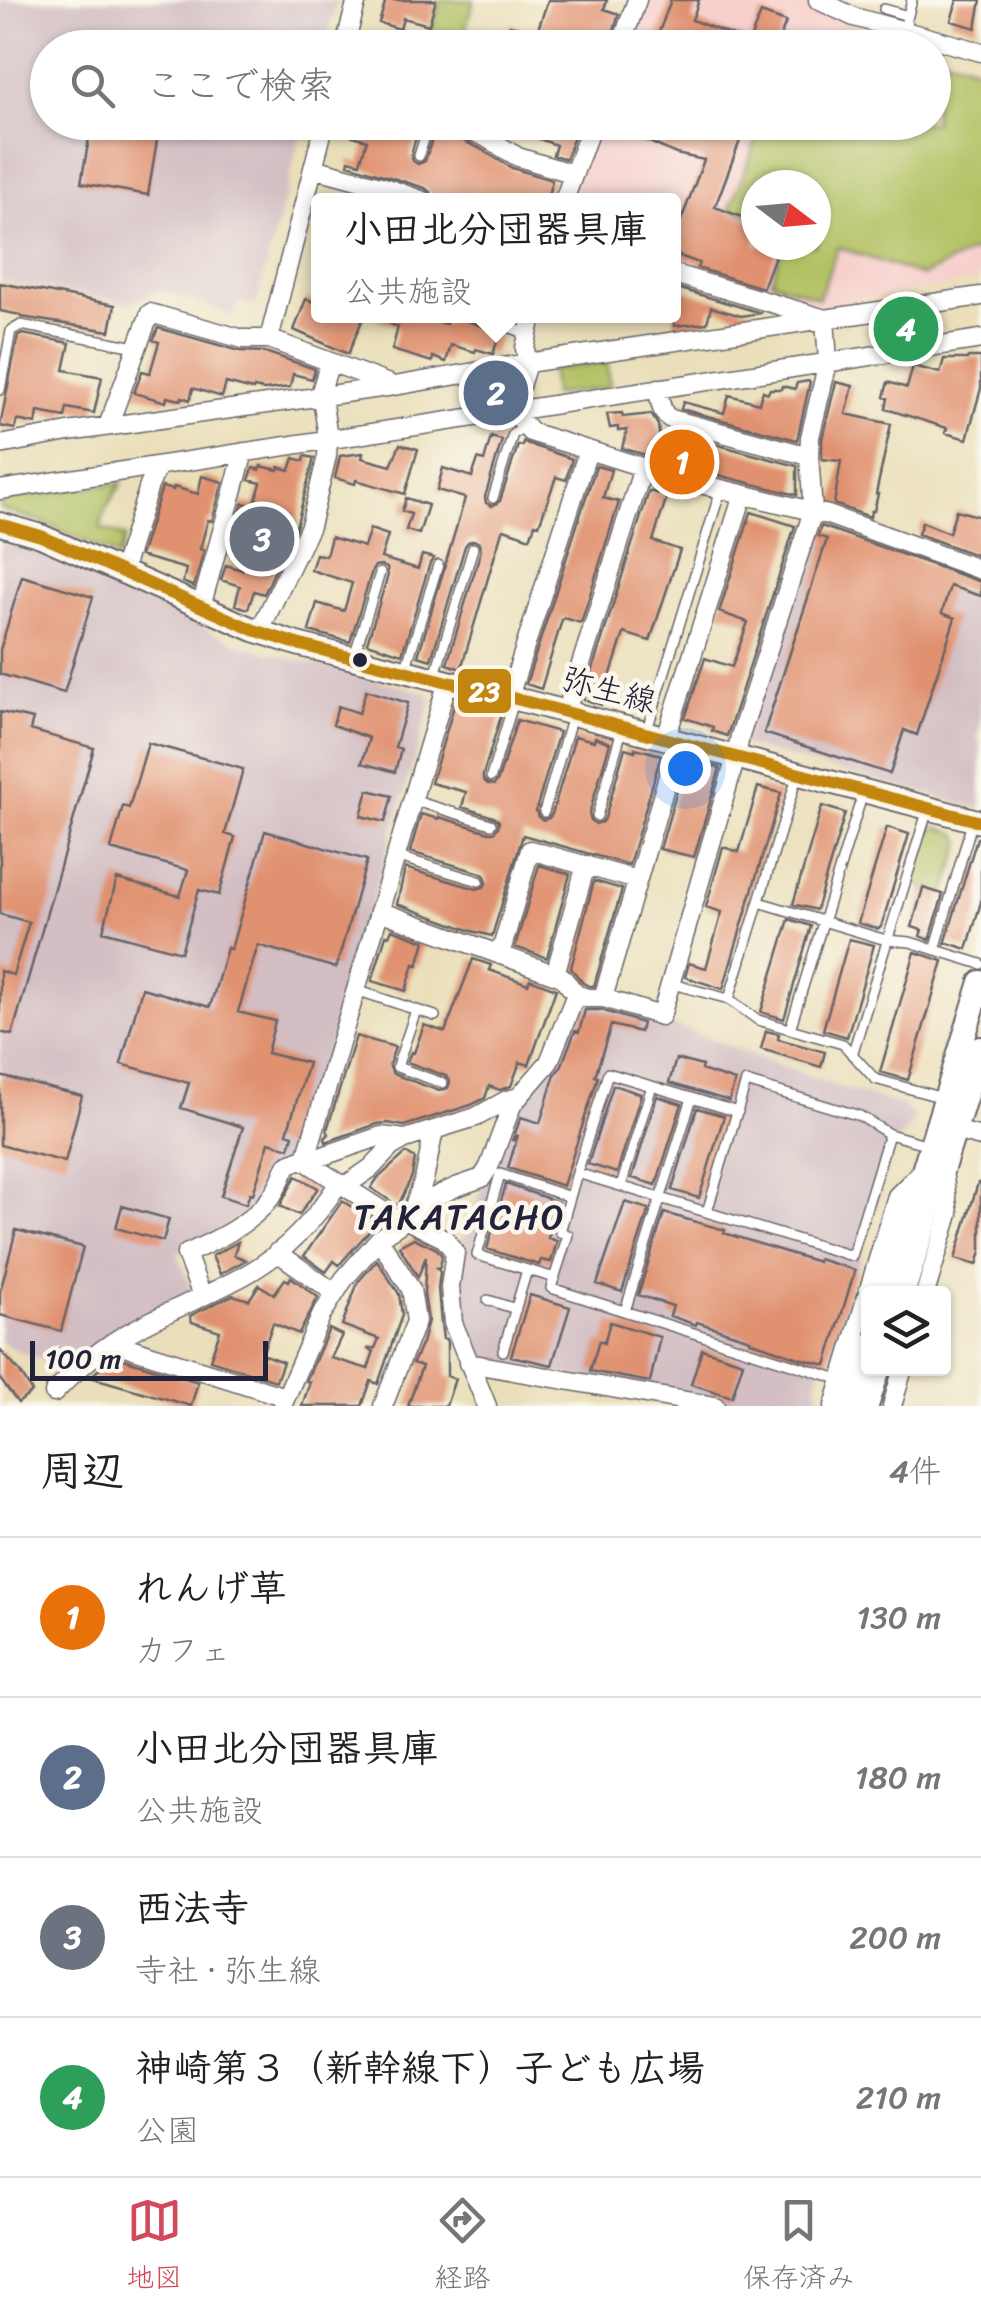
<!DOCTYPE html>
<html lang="ja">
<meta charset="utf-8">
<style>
:root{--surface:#fff;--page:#f2f2f2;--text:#222;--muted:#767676;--line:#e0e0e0;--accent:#d1495b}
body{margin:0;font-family:Sriracha,"Klee One",sans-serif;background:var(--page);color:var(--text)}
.controls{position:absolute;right:30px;bottom:30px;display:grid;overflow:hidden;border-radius:10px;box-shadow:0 2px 8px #0004}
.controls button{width:90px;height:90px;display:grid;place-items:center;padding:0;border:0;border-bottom:2px solid var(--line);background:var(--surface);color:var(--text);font:50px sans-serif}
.compass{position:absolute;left:741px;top:170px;width:90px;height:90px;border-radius:50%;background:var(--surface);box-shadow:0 2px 8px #0004;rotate:106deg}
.scale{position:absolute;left:30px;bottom:25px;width:238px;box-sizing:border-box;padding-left:10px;border:5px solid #22223b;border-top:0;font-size:28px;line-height:35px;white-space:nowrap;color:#22223b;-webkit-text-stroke:8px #fbf7ec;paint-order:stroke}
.you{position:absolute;left:685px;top:768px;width:35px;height:35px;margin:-25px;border:8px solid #fff;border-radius:50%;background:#1a73e8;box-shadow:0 0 0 15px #1a73e833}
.badge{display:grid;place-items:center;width:65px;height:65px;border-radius:50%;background:var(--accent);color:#fff;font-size:32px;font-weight:700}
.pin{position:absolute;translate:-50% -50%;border:5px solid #fff;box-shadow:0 2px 10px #0006}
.popup{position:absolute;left:311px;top:193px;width:370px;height:130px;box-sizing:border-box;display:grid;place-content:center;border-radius:10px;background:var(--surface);filter:drop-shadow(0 2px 8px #0005);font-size:32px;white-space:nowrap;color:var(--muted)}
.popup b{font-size:38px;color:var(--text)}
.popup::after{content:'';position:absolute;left:50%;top:100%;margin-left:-20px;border:20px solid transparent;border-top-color:var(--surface)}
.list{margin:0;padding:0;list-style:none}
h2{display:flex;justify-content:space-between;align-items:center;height:130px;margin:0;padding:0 40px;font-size:42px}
h2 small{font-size:32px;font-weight:400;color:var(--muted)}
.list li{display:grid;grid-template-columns:65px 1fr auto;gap:30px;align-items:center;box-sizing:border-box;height:160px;padding:0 40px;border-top:2px solid var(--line)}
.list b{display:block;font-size:38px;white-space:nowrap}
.list p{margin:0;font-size:32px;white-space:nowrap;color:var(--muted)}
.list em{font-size:32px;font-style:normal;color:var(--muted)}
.icon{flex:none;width:55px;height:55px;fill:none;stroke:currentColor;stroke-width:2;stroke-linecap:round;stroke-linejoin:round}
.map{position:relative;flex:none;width:981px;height:1406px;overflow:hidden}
.search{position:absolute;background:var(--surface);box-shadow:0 2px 8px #0004;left:30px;right:30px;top:30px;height:110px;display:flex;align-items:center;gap:25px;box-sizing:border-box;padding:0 35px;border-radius:55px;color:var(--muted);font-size:38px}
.sheet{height:770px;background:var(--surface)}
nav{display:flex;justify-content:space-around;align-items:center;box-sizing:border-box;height:140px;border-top:2px solid var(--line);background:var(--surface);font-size:28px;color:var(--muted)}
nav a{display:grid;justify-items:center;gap:5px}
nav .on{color:var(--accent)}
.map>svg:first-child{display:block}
</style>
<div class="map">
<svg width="981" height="1406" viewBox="0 0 981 1406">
<rect width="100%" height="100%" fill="#fbf7ec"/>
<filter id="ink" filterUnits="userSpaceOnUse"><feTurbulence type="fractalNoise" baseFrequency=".01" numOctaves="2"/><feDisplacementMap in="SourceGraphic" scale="20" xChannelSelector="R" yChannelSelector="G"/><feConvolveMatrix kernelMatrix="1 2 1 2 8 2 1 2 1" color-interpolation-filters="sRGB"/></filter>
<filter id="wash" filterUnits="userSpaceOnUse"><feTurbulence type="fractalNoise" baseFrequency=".0048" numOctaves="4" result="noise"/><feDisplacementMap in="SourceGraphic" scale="40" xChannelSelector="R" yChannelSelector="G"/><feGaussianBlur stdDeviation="2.25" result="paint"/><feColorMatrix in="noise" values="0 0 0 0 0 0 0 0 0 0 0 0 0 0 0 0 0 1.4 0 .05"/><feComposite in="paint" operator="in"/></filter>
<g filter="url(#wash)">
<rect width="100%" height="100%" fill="#eadfba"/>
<path fill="#f7d0cd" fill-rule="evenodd" d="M648,0H796L878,37L907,47L630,48Z
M934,54L981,65V280L830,305H803L674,266V200H571L601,123L934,122ZM756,185H816V245H756Z"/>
<path fill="#d2bec3" d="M0,0H337L324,47L48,48V122L304,123L256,305L238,302L234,316L160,290L129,303L0,281Z
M810,535L981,599V725L977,740L981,742V809L743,745Z
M0,542L41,553L246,647L425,692L432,699L296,1157L265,1199L213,1234L178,1253L193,1295L72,1356L51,1362L19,1352L0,1341Z
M585,1003L654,1018L844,1089L901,1105L914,1115V1119L894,1147L891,1146L887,1159L889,1163L827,1368L821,1367L817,1386L819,1393L815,1406H742L478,1359L457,1320L460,1247L474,1207L518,1108L578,1006Z"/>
<path fill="#b2c164" stroke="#6a7250" stroke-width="2.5" d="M440,0H474L462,40L431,31Z
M947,58L981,69V247L922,276L838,247L819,298L771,281L783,245H816V185H756V218L730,209L763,123L934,122V79L940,81Z
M933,314L936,338L879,346L877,321Z
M607,363L610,387L553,395L551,370Z
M122,483L106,508L100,528L125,537L119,557L46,523L0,509L1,499Z
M937,827L958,834L962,842L945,894L913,884L928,832Z"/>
<g id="blocks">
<path fill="#e09170" d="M386,0H436L429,25L403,18L400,29L379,23Z
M548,0H607L604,9L619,14L608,48H504L510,25L537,32Z
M671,0H699L692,20L749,42L761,13L786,22L776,48H653Z
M957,0H981L976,28L951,21Z
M92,122H160L148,195L81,183Z
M337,122H420L411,155L413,161L418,164L425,161L436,127H441L447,133L479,148L512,168L552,180L547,200H433L431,193L425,188L348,164L349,160L360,163L367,140L336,131Z
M539,122H579L566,159L553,155L556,145L534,137Z
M605,122H747L715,207L756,222V245H779L763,288L697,268L699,263L674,254V239L704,160L676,154Z
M0,283L115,305L110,331L21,317V315L0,311Z
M674,287L761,313L741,316L711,307L707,323L674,326Z
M306,299L318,303V316H364L348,354L294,330Z
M372,316H417L446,324L448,316L471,322L500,333L493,354L476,349L475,352L451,345L446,362L433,357L432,362L392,350L398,327Z
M158,328L240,351L265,352L315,369L312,379L293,374L290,387L264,390L254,388L253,390L226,383L222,397L193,388L190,400L182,397L181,400L167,397L166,402L134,393L142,371L150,373L159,342L153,340Z
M23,334L70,343L64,370L102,377L94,413L67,408L65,417L38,412L36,424L17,420L15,429L0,426L18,336Z
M968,357H981V388L967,439L945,433L947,428L886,409L888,398L884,397L888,382L907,388L913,366L940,373L944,359H967Z
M808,381L810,382L797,440L681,409L683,402L724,413L729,395L759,403L763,391L768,393L770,389H781L782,386L795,389L797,383Z
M836,382L853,386L846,414L891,424L876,494H878L874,511H871L870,517L834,504L841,461L822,459V439Z
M622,413L623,417L651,414L658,425L662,460L622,448L627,430L618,431V427L610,428L607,414Z
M674,433L797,466V495L667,462Z
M491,437L502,440L485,497L486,503L492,506L500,501L518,445L522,446L523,442L572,459L566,480L556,477L539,525L535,524L530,538L504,529L502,531L461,669L447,664L481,550L479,543L474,540L468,542L465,546L431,660L418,656L465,498L437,490L443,468L472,477L478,459L484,461Z
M400,444L418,449L405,494L356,480L355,484L335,478L340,456L363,453L362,458L391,466Z
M305,456L314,458L296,527L290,538L288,537L284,551L264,594L254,591L248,609L235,605L240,586L221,580L226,565L242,570L254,528L237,523L243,503L254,506L261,483L249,480L253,468L260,470L261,466L278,470L279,467L290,470L294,458L304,461Z
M596,466L611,470L603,498L619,502L581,623L564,618L562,620L541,689L526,684Z
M202,476L223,482L212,521L208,520L200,549L204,550L194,587L183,582L186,569L140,556L162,487L173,490L174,487L198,494Z
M649,491L667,496L653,541L680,550L650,641L624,633L601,705L583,699Z
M406,498L428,505L419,534L406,530L411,514L402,511Z
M956,510L981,517V557L918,534L922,522L949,533Z
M751,512L795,526L727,736L712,731L713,727L685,718L705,658L732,667L748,622L719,612Z
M821,526L981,582V596L950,586L942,613L955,618L917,735L904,730L890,774L764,733L827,539L818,536Z
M370,529L388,535L381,558L418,569L422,555L434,558L430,563L402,654L367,643L388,575L387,568L381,565L375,566L372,571L350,642L309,631L317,603L344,611L352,583L311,570L316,554L326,556L331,537L364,547Z
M22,576L93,597L64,693L0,674V650Z
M366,690L408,703L395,747L401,749L395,772L362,763L369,738L333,725L338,706L359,713Z
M456,699L500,712L501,716L483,775V780L488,784L494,785L498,780L517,720L559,732L536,810L538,817L543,820L549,818L552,814L575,736L594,741L595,737L610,743L589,814L591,821L596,824L602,822L605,818L625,748L635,751V748L661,755L629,865L523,835L492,936L472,931L397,904L405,868L477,889L484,887L487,882L485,876L481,873L410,852L421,814L438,819L439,817L489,832H494L498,827L499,821L494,817L462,807L466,792L431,783Z
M0,712L33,719L30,730L94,748L12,1035L0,1032V971L13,975L29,922L0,914Z
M148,743L243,769L225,834L235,837L219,895L199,890L181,952L103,931L117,879L180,896L188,870L111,849L123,806L129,808Z
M686,759L720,768L694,857L660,849Z
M758,787L781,793L723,989L685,977L689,963L706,968L722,912L706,907L723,847L739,852Z
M368,790L392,796L385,822L361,816Z
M822,806L845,813L816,910L793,904Z
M887,827L909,834L881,927L878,929L858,923Z
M265,831L367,860L336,968L258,945L238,1012L275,1021L267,1053L308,1063L287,1133L293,1135L289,1148L269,1142L253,1194L250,1193L246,1204L221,1196L243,1127L181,1108L189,1083L121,1064L142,988L210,1007L227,948L231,949Z
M977,838H981V902L967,949L948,943L945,944Z
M539,865L570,874L547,958L515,947Z
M594,881L622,889L594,986H589L583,983L571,968Z
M923,888L943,894L930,940L920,936L922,930L912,927Z
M789,919L811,926L784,1019L761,1012Z
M392,929L425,941L418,965L414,964L406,991L372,981L386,935L389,936Z
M849,939L874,945L847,1037L823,1030Z
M915,952L943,961L908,1080L880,1072Z
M473,959L491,965L489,970L528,984L530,979L556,989L529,1065L520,1062L511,1086L500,1090L489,1086L485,1098L471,1105L404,1126L388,1123L377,1124L326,1142L325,1138L329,1134L327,1130L356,1036L395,1047L389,1065L393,1074L439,1091L448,1088L450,1082L446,1076L407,1062L411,1052L414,1053L424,1025L445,1032Z
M585,1010H601L642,1023L640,1032L611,1025L595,1076L598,1077L563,1186L508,1168L518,1135L512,1141L521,1117L540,1123L555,1074L561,1067L575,1031L579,1032Z
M766,1031L779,1034L778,1039L825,1052L821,1067L761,1049Z
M676,1059L702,1066L701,1070L735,1081L729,1101L669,1083Z
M0,1076L82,1096L65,1162L0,1145Z
M613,1085L641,1094L617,1173L588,1164Z
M657,1096L682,1104L656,1185L632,1178Z
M697,1108L724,1116L699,1198L672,1190Z
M406,1153L415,1159L412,1176L398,1206L371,1188L377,1179Z
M296,1176L318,1188L299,1215L280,1206Z
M978,1183H981V1251L977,1265L955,1259Z
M506,1184L558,1202L548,1238L557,1241L551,1262L541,1260L539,1265L487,1249Z
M342,1201L377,1222L339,1265L334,1261L326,1272L304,1256Z
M625,1202L649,1209L622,1292L597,1284Z
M122,1206L169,1219L163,1241L116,1228Z
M664,1213L725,1230L724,1233L818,1262V1259L855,1270L826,1365L799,1358L750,1341V1339L697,1322L696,1325L670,1316L673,1306L638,1295Z
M16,1230L83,1247L61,1331L0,1315V1292Z
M414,1238L437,1249L442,1256L440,1267L437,1268L440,1272L438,1288L441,1324L443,1339H446L447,1342V1376L455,1379L446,1406H408L422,1366L413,1363L422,1343L428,1320L424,1294L426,1256L418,1277L399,1246Z
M238,1242L234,1255L246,1260L220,1274L212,1256Z
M377,1260L399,1294L402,1315L378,1384L371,1381L362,1406H302L310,1382L306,1381L329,1329L342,1335L331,1358L368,1369L374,1351L367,1349L375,1348L379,1339L342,1325L358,1282Z
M291,1277L318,1297L299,1334L273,1323L262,1354L283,1362L276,1381L210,1360L220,1331L192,1322L190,1316L233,1295L249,1300L259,1285L274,1294L285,1279L289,1281Z
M530,1295L570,1307L552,1365L511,1356Z
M610,1322L660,1337L650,1382L590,1371L599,1341L604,1343Z
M702,1349L743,1362L732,1397L691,1384Z
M0,1350L20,1372L32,1392L18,1403L0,1379Z
M117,1357L198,1382L191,1406L90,1377L110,1360L116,1361Z"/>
</g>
</g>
<g filter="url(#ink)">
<use href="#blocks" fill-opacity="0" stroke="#686467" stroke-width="2.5"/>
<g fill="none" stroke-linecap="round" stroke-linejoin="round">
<defs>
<path id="lane" d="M884,9L908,16
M904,30L912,0
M419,156L429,122
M477,316L528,334
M0,390L11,331L21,325L136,347
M493,498L513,434L526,427
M354,656L380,573
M406,667L438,565
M435,675L473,548
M647,730L721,489
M491,777L514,701
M412,800L491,824
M544,812L572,716
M597,816L622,730
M395,856L479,881
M759,902L886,940L910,942L981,964
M935,950L972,823
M672,984L729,999L758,1020L843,1044L875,1079L943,1098
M356,990L435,1016
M729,999L797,777
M416,1010L397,1067L442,1083
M790,1029L863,793
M852,1055L928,809
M577,1173L608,1073L738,1112
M621,1186L652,1086
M707,1212L746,1082L860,1116L889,1134L929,1145
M555,1278L477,1255L500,1174L570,1197
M488,1300L516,1309
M625,1311L692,1098
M503,1351L527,1270
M842,1380L551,1288L568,1235L560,1232L577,1173L852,1256L889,1134"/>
<path id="street" d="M818,0L854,17L981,52
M344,48L357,0
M620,48L637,0
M452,122L485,137L518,157L574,174
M313,168L384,187L421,200
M564,200L593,122
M532,316L525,348L527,363L513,410L530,432L684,480L828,515L981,570
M269,339L389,384
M658,388C660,399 660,414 671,419L809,456
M108,426L150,313L243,339H269L325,122
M0,445L68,432L394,386L527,363L981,296
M0,490L981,339
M122,572L149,486L158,466
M201,607L244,452
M259,632L310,526L327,456L328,438L321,391L330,362
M509,697L588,451
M566,712L643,468
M666,738L743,495
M379,911L562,977L576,994L587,998H603L661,1016L736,757L740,736L813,511L809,456L810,437L828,362L825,319L674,274
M500,955L530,850L637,880
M555,974L586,865
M603,998L678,742
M943,1127L981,1137
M307,1154L317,1158L381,1136L405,1139
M345,1186L371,1168L391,1147L405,1139L476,1117L507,1100L519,1097
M417,1211L415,1203L424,1180L434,1130
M405,1219L445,1239L455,1253L450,1287L453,1323L487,1406
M400,1222L305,1161L448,681
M379,1239L411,1289L416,1321L383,1406
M277,1252L335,1293
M925,1294L949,1214L943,1171
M202,1296L186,1254C214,1241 247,1226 268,1201C277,1191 282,1177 287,1165L306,1157
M118,1339L121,1345L285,1397
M468,1363L715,1406
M54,1393C72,1374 92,1356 113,1342C157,1314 208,1297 252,1271C289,1249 316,1218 339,1183
M282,1406L321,1316L344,1279L379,1239L417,1211L424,1202L456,1187L482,1178L489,1167L512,1105L549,1062L576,994
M834,1406L897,1196L922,1171
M892,1406L903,1368"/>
<path id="secondary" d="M0,524L41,536L254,630L297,644L528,702L981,822
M885,1294L981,982
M903,1294L981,1048
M849,1406L868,1345
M867,1406L879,1368"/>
</defs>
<use href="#lane" stroke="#686467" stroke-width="12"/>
<use href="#street" stroke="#686467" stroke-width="21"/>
<use href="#secondary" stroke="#686467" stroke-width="26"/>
<use href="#lane" stroke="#fff" stroke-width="9"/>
<use href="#street" stroke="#fff" stroke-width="18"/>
<use href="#secondary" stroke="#fff" stroke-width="22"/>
<defs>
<path id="bus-1" d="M0,524L41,536L254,630L297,644L528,702L981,822"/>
</defs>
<use href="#bus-1" stroke="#fbf7ec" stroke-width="20"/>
<use href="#bus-1" stroke="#c2850f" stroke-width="12"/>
</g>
</g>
<circle fill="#22223b" stroke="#fbf7ec" stroke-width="4" cx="360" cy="660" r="9"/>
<g text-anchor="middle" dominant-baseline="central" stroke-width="9" stroke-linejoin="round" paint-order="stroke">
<g font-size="32" fill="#22223b" stroke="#fbf7ec">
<text transform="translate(609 690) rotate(15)">弥生線</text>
</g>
<g font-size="35" letter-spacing="2.5" fill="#22223b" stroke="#fbf7ec">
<text x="460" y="1217">TAKATACHO</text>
</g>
</g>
<rect stroke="#fbf7ec" stroke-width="4" x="456" y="667" width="57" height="48" rx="10" fill="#c2850f"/>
<g font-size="28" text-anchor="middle" font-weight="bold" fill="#fff">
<text x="484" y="701">23</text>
</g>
</svg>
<div class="controls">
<button><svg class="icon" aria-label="layers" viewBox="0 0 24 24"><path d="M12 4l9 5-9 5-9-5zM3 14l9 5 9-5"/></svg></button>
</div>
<svg class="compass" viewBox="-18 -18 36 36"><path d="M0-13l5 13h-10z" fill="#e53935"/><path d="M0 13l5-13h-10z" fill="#767676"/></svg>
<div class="scale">100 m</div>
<div class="you"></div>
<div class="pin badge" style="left:682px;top:462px;background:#e8710a">1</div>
<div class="pin badge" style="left:496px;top:393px;background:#5c6f8a">2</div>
<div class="popup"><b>小田北分団器具庫</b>公共施設</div>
<div class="pin badge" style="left:262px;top:539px;background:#6b7280">3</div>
<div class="pin badge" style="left:906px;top:329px;background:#2e9e5b">4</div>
<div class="search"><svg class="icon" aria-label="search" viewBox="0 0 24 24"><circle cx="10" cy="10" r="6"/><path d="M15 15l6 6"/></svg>ここで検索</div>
</div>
<section class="sheet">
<h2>周辺<small>4件</small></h2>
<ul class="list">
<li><span class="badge" style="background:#e8710a">1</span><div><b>れんげ草</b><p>カフェ</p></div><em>130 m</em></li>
<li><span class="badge" style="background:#5c6f8a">2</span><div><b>小田北分団器具庫</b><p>公共施設</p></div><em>180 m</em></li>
<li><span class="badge" style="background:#6b7280">3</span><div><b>西法寺</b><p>寺社 · 弥生線</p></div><em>200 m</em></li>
<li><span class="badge" style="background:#2e9e5b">4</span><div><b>神崎第３（新幹線下）子ども広場</b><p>公園</p></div><em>210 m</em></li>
</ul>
</section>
<nav>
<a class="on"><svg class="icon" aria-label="map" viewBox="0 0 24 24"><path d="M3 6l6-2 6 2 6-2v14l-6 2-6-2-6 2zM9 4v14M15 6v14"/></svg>地図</a>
<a><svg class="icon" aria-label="directions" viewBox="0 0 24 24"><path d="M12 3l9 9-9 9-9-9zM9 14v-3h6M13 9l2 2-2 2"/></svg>経路</a>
<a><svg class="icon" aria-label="saved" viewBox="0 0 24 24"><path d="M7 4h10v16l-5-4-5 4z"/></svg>保存済み</a>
</nav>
